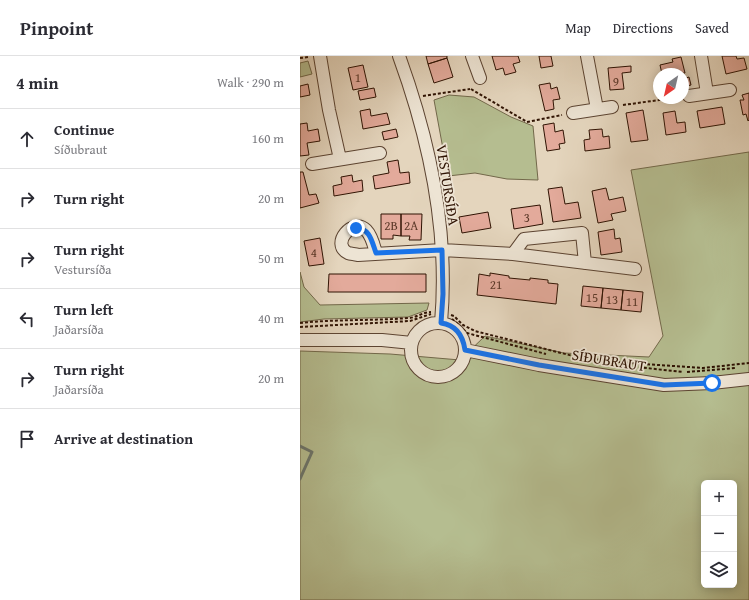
<!DOCTYPE html>
<meta charset="utf-8">
<style>
:root{--surface:#fff;--page:#f7f7f7;--text:#2b2b33;--muted:#7c7c81;--line:#e1e1e2}
body{margin:0;font-family:"Gentium Book Plus",serif;background:var(--page);color:var(--text)}
.controls{position:absolute;right:12px;bottom:12px;display:grid;overflow:hidden;border-radius:6px;box-shadow:0 2px 10px #0003}
.controls button{width:36px;height:36px;display:grid;place-items:center;padding:0;border:0;border-bottom:1px solid var(--line);background:var(--surface);color:var(--text);font:20px sans-serif}
.compass{position:absolute;left:353px;top:12px;width:36px;height:36px;border-radius:50%;background:var(--surface);box-shadow:0 2px 10px #0003;rotate:214deg}
.stop{position:absolute;width:12px;height:12px;margin:-9px;border:3px solid #1a73e8;border-radius:50%;background:#fff}
.stop.end{background:#1a73e8;border-color:#fff;box-shadow:0 1px 4px #0008}
.list{margin:0;padding:0;list-style:none}
h2{display:flex;justify-content:space-between;align-items:center;height:52px;margin:0;padding:0 16px;font-size:17px}
h2 small{font-size:13px;font-weight:400;color:var(--muted)}
.list li{display:grid;grid-template-columns:26px 1fr auto;gap:12px;align-items:center;box-sizing:border-box;height:60px;padding:0 16px;border-top:1px solid var(--line)}
.list b{display:block;font-size:15px;white-space:nowrap}
.list p{margin:0;font-size:13px;white-space:nowrap;color:var(--muted)}
.list em{font-size:13px;font-style:normal;color:var(--muted)}
.icon{flex:none;width:22px;height:22px;fill:none;stroke:currentColor;stroke-width:2;stroke-linecap:round;stroke-linejoin:round}
.map{position:relative;flex:none;width:449px;height:544px;overflow:hidden}
header{display:flex;align-items:center;gap:24px;box-sizing:border-box;height:56px;padding:0 20px;background:var(--surface);border-bottom:1px solid var(--line)}
header strong{font-size:19px}
nav{display:flex;gap:22px;margin-inline-start:auto;font-size:14px}
main{display:flex}
aside{flex:1;background:var(--surface)}
.map>svg:first-child{display:block}
</style>
<header>
<strong>Pinpoint</strong>
<nav><a>Map</a><a>Directions</a><a>Saved</a></nav>
</header>
<main>
<aside>
<h2>4 min<small>Walk · 290 m</small></h2>
<ul class="list">
<li><svg class="icon" aria-label="ahead" viewBox="0 0 24 24"><path d="M12 20V5M6 11l6-6 6 6"/></svg><div><b>Continue</b><p>Síðubraut</p></div><em>160 m</em></li>
<li><svg class="icon" aria-label="right" viewBox="0 0 24 24"><path d="M7 20v-9h11M14 6l5 5-5 5"/></svg><div><b>Turn right</b></div><em>20 m</em></li>
<li><svg class="icon" aria-label="right" viewBox="0 0 24 24"><path d="M7 20v-9h11M14 6l5 5-5 5"/></svg><div><b>Turn right</b><p>Vestursíða</p></div><em>50 m</em></li>
<li><svg class="icon" aria-label="left" viewBox="0 0 24 24"><path d="M17 20v-9H6M10 6l-5 5 5 5"/></svg><div><b>Turn left</b><p>Jaðarsíða</p></div><em>40 m</em></li>
<li><svg class="icon" aria-label="right" viewBox="0 0 24 24"><path d="M7 20v-9h11M14 6l5 5-5 5"/></svg><div><b>Turn right</b><p>Jaðarsíða</p></div><em>20 m</em></li>
<li><svg class="icon" aria-label="arrive" viewBox="0 0 24 24"><path d="M6 21V4h12l-3 4 3 4H6"/></svg><div><b>Arrive at destination</b></div></li>
</ul>
</aside>
<div class="map">
<svg width="449" height="544" viewBox="0 0 449 544">
<rect width="100%" height="100%" fill="#e4d5bd"/>
<filter id="stains"><feTurbulence type="fractalNoise" baseFrequency=".005" numOctaves="4"/><feColorMatrix values="0 0 0 0 .2 0 0 0 0 .09 0 0 0 0 .02 0 0 0 .5 -.17"/></filter>
<radialGradient id="worn" r=".72"><stop offset=".6" stop-color="#630" stop-opacity="0"/><stop offset="1" stop-color="#630" stop-opacity=".3"/></radialGradient>
<path fill="#b5bd90" stroke="#72684a" fill-rule="evenodd" d="M8,5L12,18L0,21V7Z
M149,39L174,41L211,61L233,70L238,124L207,123L175,117L148,120L134,44Z
M449,96V544H0V295L90,298L160,304L185,280L264,297L349,301L363,280L331,114ZM404,427H434V529H404Z
M0,216L4,231L20,249L129,247L127,254L108,261L24,263L0,266Z"/>
<g fill="none" stroke-linecap="round" stroke-linejoin="round">
<path stroke="#6c766c" stroke-width="3" d="M0,390L12,396L0,423"/>
</g>
<path fill="#e3aa9b" stroke="#2f1303" d="M126,0H147V2L128,8Z
M192,0H218L220,6L213,8L216,16L205,19L203,12L196,14Z
M239,0H251L253,10L241,12Z
M422,0H436L437,3L444,2L447,13L426,18Z
M381,1L385,17L362,18L360,9L373,6L372,3Z
M147,2L153,21L134,27L128,8Z
M63,9L68,31L53,34L48,12Z
M331,10V16L322,17L324,33L310,34L308,12Z
M389,21L391,29L383,31V23Z
M250,27L251,33L257,31L260,43L253,44L254,53L245,55L239,29Z
M8,28L10,39L0,41V30Z
M74,32L76,41L60,44L58,35Z
M449,37V64L448,65L446,58L443,59L440,44H444L442,39Z
M422,51L425,68L400,72L397,55Z
M70,53L71,60L87,57L90,68L63,73L60,55Z
M343,54L348,84L331,86L326,57Z
M375,55L377,67L385,66L386,76L366,79L363,57Z
M7,67L8,75L18,73L20,85L7,87L9,99L0,100V68Z
M254,67L255,76L263,74L265,87L259,88L260,93L247,95L243,69Z
M96,73L98,81L84,84L82,76Z
M302,73L303,81L309,80L310,92L285,95L284,84L290,83L289,74Z
M98,104L100,117L109,116L110,127L75,133L73,120L89,117L87,106Z
M0,116H3L9,139L16,138L19,147L0,152Z
M52,119L53,126L62,124L63,135L34,140L33,130L42,128L41,121Z
M262,131L265,148L278,146L281,162L253,166L248,133Z
M306,132L309,144L323,141L326,155L311,158L313,164L298,167L292,135Z
M240,149L243,168L214,173L211,153Z
M188,156L191,172L162,177L159,161Z
M81,158H101V180L93,179V183H81Z
M101,158H122L121,184H109L110,180H101Z
M314,173L315,183L320,182L322,196L301,199L298,176Z
M20,182L24,208L9,210L4,185Z
M190,217L209,220V222L230,224V222L248,224V227L258,228L256,248L177,239L179,218L190,220Z
M29,218H126V236H28Z
M283,230L303,232L301,252L281,250Z
M303,232L323,234L321,254L301,252Z
M323,234L343,236L341,256L321,254Z"/>
<g fill="none" stroke-linecap="round" stroke-linejoin="round">
<defs>
<path id="minor" d="M20,0L29,54L40,103
M99,0C130,85 149,177 141,267
M172,0L180,22
M287,0L297,53
M401,0L407,37
M389,40L430,34
M273,57L312,51
M12,108L80,97
M76,197C74,190 72,180 66,174C53,161 30,188 48,197C51,198 55,198 58,199L142,194L213,198L335,213
M213,198L224,183L282,177L285,207
M111 294a27 27 0 1 1 54 0a27 27 0 1 1-54 0Z
M0,284H82L112,287
M165,294L239,309L364,329L412,327L449,323"/>
</defs>
<use href="#minor" stroke="#5c4432" stroke-width="14"/>
<path stroke="#2f1303" stroke-width="2" stroke-dasharray="3 2" stroke-linecap="butt" d="M0,2L9,1
M171,33L227,66L262,59
M123,40L170,33
M323,49L374,42
M151,259L154,260L163,269L175,275L277,301L329,307L403,312L449,307
M152,263L167,277L246,298
M0,267C36,263 72,265 108,262C116,262 123,256 131,256
M0,271L110,265L131,258
M309,308L383,316
M387,316L436,312"/>
<use href="#minor" stroke="#ede4d4" stroke-width="12"/>
</g>
<g fill="none" stroke-linecap="round" stroke-linejoin="round">
<path stroke="#1a73e8" stroke-width="5" d="M56,172C70,172 72,186 76,197L142,194L143,238L141,267C156,269 163,280 165,294L239,309L364,329L412,327"/>
</g>
<g text-anchor="middle" dominant-baseline="central" stroke-width="3.5" stroke-linejoin="round" paint-order="stroke">
<g font-size="13" fill="#5c3929">
<text x="58" y="21">1</text>
<text x="316" y="25">9</text>
<text x="227" y="161">3</text>
<text x="91" y="169">2B</text>
<text x="111" y="169">2A</text>
<text x="14" y="196">4</text>
<text x="196" y="228">21</text>
<text x="292" y="241">15</text>
<text x="312" y="243">13</text>
<text x="332" y="245">11</text>
</g>
<g font-size="15" fill="#2f1303" stroke="#ede4d4">
<text transform="translate(148 129) rotate(81)">VESTURSÍÐA</text>
<text transform="translate(309 304) rotate(9)">SÍÐUBRAUT</text>
</g>
</g>
<rect width="100%" height="100%" filter="url(#stains)"/>
<rect width="100%" height="100%" fill="url(#worn)"/>
</svg>
<div class="controls">
<button>+</button>
<button>−</button>
<button><svg class="icon" aria-label="layers" viewBox="0 0 24 24"><path d="M12 4l9 5-9 5-9-5zM3 14l9 5 9-5"/></svg></button>
</div>
<svg class="compass" viewBox="-18 -18 36 36"><path d="M0-13l5 13h-10z" fill="#e53935"/><path d="M0 13l5-13h-10z" fill="#7c7c81"/></svg>
<div class="stop" style="left:412px;top:327px"></div>
<div class="stop end" style="left:56px;top:172px"></div>
</div>
</main>
